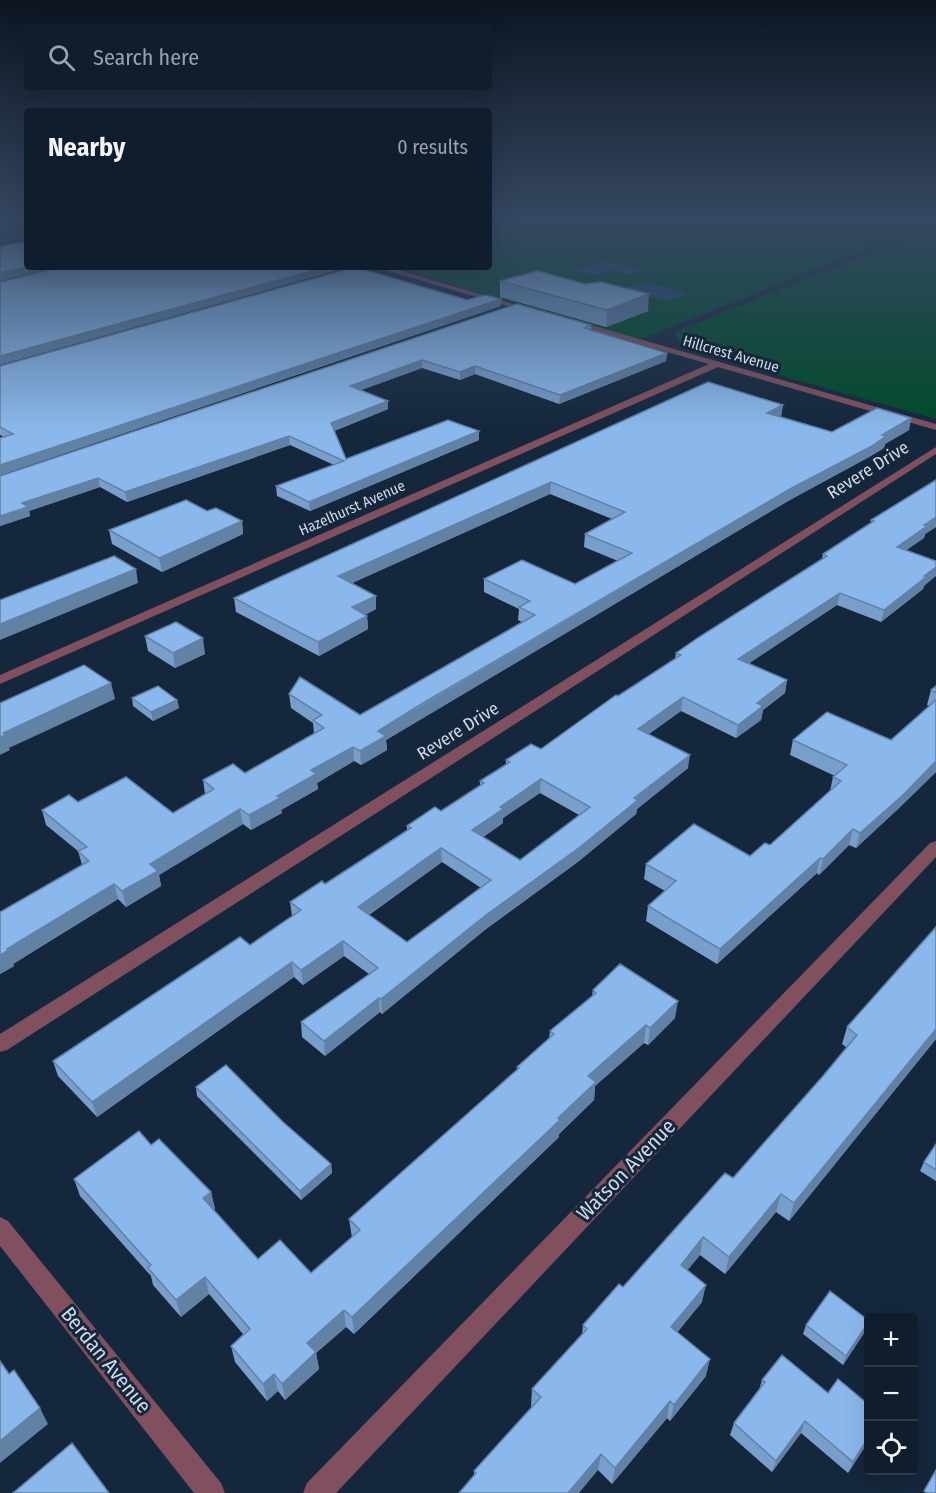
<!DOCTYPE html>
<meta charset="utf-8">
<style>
:root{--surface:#101d2d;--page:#192635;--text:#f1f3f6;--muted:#9ca2aa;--line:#303b49}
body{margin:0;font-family:"Fira Sans Condensed",sans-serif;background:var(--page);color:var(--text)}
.controls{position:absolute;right:18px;bottom:18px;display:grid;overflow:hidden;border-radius:6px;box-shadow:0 6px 24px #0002}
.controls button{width:54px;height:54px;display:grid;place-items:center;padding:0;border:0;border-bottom:2px solid var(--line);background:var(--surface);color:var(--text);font:30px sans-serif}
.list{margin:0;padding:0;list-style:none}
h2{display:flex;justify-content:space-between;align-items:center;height:78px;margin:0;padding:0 24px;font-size:26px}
h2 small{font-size:20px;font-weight:400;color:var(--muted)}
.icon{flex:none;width:33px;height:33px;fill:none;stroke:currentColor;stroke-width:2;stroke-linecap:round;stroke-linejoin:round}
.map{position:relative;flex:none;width:936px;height:1493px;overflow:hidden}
.search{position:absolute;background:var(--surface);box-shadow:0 6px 24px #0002;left:24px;top:24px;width:468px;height:66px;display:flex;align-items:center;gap:15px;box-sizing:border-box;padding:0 21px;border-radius:6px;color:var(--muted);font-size:22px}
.panel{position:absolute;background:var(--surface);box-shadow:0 6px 24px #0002;left:24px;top:108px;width:468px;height:162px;border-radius:6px}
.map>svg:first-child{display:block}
</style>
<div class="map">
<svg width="936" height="1493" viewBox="0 0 936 1493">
<rect width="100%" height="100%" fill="#15273c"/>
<path fill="#004b2a" d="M489,221H936L635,341L396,267H489Z
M936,226V419L683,348L675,332Z"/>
<path fill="#274575" d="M604,261L643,270L630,275L612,270L596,275L575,270Z
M643,282L688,294L667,301L622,289Z"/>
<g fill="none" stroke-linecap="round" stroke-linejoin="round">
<path fill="#80505e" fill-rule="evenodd" d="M376,267H388L537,311L530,313Z
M573,320L936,424V430L718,367L0,684V675L709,364L570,324V320Z
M936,447V454L7,1050L0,1052V1034Z
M936,841V857L336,1493H303L307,1483L930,843Z
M0,1217L8,1221L221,1483L225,1493H194L0,1246Z"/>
</g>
<path fill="#789ecb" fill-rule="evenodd" d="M500,281L585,284L648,311L606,327L500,297Z
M467,300L501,306L0,475V438L4,437L0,435V366Z
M517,304L591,325V330L667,353L666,361L559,404L475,374L460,380L422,368L361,390L388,409L334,431L346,459L479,431V440L310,511L277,496L276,486L334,465L290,445L127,502L100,487L29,511L30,516L0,526V476Z
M708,382L783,405L781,417L832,432L911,418L909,430L885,444L884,448L869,457L788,501L418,721L386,740L387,750L361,765L354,761L317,783L318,789L281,810L282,813L251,830L243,824L159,875L161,886L126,907L118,899L13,964L14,966L0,974L82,865L78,851L46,825L42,810L78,802L173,813L205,794L203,780L245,773L314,734L313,723L291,708L289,694L360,715L522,622L518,620L519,609L484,592V579L575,584L618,561L584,547L585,534L612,519L550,494L352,583L376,596V609L365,615L367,616L368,629L319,656L236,612L234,598Z
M936,480V527L925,534L924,538L906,550L924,586L923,589L881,622L837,605L749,663L787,680L785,693L763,710L761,720L736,738L681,711L649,734L688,768L637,809L636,814L579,861L486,929L382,1014L380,1012L325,1056L302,1037L301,1022L369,974L344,956L303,985L294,977L97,1117L58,1076L53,1061L250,945L292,916L290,902L325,884L407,830V826L441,811L480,786V781L506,764V760L541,749L675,659L676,653L822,559L823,554L871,523V520ZM540,793L579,815L520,860L483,837L503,823V818ZM442,862L481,888L407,942L369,915Z
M242,521L243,534L162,572L112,544L109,530Z
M145,636L205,654L175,668L148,651Z
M936,686V772L898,809L856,848L849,845L819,875L817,873L717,964L646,921L648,906L665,891L644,879L646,864L750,856L770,845L830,791L833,777L835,776L790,755L793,740H891L930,706L927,705L931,690Z
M132,698L177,700L179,708L153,721L133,706Z
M936,927V1039L789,1221L776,1212L725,1274L700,1255L687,1270L702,1302L677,1332L706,1376L670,1421L667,1418L612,1484L598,1470L474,1476V1471L532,1407L531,1406L532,1389L582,1335L583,1325L623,1287L733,1178L823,1076L847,1048L842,1044L847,1027Z
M593,990L675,1018L648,1045L644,1043L595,1086L594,1100L559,1134V1137L354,1334L346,1327L316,1353L319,1369L285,1400L278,1391L267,1401L235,1362L231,1346L243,1334L209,1294L181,1317L153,1285L151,1276L80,1196L74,1179L151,1145L211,1192L215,1209L214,1210L258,1259L311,1273L352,1238L349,1219L517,1070V1067L549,1038L550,1031L592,996Z
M196,1087L283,1122L331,1164L332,1173L301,1200L197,1096Z
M936,1144V1181L920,1171L924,1162Z
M806,1325L866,1330L843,1365L803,1334Z
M762,1380L868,1442L848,1473L801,1433L772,1472L730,1435L734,1423L759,1390Z"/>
<path fill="#6181a5" d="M28,267H57L0,281V273Z
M326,267H342V269L0,365V356Z
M649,294L648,311L606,327L607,310Z
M501,299V306L0,475V465Z
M667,353L666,361L559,404L560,395Z
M422,360V368L350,394V386Z
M475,366V374L460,380V372Z
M388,401V409L332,432L331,423Z
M783,405L781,416L765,424L767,413Z
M911,418L909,430L885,444L884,448L869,457L788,501L418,721L386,740L387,750L361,765L360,751L378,731Z
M479,431V440L310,511L309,502Z
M289,436L290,445L127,502L125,492Z
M98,478L100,487L29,511L30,516L0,526V516L22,503Z
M551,482L550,494L339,589L338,576Z
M936,517V527L925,534L924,538L894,559L897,547L924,525Z
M242,521L243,534L162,572L159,558Z
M936,567V576L924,586L923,589L881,622L884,610L924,576Z
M136,569L138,583L0,640V624Z
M840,593L837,605L736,672L738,659Z
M376,596V609L352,621V607Z
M367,616L368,629L319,656L318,642Z
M203,638L205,654L175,668L173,653Z
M787,680L785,693L763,710L761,720L736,738L738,725L757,703Z
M111,683L115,699L9,748L10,750L0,755V737L3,733Z
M683,697L681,711L637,742L638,729Z
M177,700L179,708L153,721L151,712Z
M353,747L354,761L317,783L318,789L281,810L282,813L251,830L249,815L311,770Z
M690,755L688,768L637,809L636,814L579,861L486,929L382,1014L381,999L486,915Z
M936,761V772L898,809L856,848L860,833Z
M541,779L540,793L503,818V823L472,845V830L500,807Z
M240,809L243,824L159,875L161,886L126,907L122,891L150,864Z
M853,829L849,845L819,875L823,859Z
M441,848L442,862L359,921L358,907Z
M820,858L817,873L717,964L720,949Z
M114,884L118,899L13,964L14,966L0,974V955L7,949Z
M343,941L344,956L303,985L301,970Z
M292,962L294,977L97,1117L92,1102Z
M379,998L380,1012L325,1056L324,1041Z
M678,1001L675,1018L648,1045L650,1028Z
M646,1025L644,1043L595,1086L594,1100L559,1134V1137L354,1334L352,1317L558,1118L588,1076Z
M936,1029V1039L789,1221L794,1203Z
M331,1164L332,1173L301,1200L300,1191Z
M211,1192L215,1209L207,1216L203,1198Z
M781,1194L776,1212L725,1274L729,1257Z
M703,1237L700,1255L678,1282L681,1265Z
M205,1277L209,1294L181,1317L176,1300Z
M706,1285L702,1302L668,1344L671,1327Z
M344,1310L346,1327L316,1353L319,1369L285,1400L282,1384L307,1343Z
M868,1323L866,1330L843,1365L846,1356Z
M710,1359L706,1376L670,1421L674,1405Z
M274,1374L278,1391L267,1401L263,1384Z
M670,1401L667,1418L612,1484L615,1468Z
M40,1408L48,1424L0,1463V1441Z
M805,1421L801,1433L772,1472L776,1461Z
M868,1438V1442L848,1473L853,1462Z
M601,1454L598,1470L579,1493H568Z"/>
<path fill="#8bb8ec" stroke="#6181a5" stroke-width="1.5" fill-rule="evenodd" d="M27,241L28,267L0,273V247Z
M61,267H326L0,356V282Z
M355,267L467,300L485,295L501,299L0,465V438L13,434L0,427V366Z
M538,271L585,284L601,282L649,294L607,310L500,281Z
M517,304L591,325L584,328L667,353L560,395L475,366L460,372L422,360L350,386L388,401L331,423L346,459L448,420L479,431L309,502L276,486L344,461L289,436L125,492L98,478L22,503L28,507L0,516V476Z
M708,382L783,405L767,413L832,432L877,408L911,418L882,435L886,436L872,446L790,489L418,706L378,731L386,736L360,751L353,747L311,770L316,774L277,796L280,798L249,815L240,809L150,864L158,871L122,891L114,884L7,949L9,950L0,955V912L89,861L78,851L87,847L42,810L69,795L78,802L126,777L173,813L214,789L203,780L233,764L245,773L324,728L313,720L322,715L289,694L300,677L360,715L535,615L519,607L530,601L484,579L522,560L575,584L632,553L585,534L625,512L551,482L338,576L376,596L352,607L367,616L318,642L234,598Z
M936,480V517L924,525L927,526L897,547L936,561V567L924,576L926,577L884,610L840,593L738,659L787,680L757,703L763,706L738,725L683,697L638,729L690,755L634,798L638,800L580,847L486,915L381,999L379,998L324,1041L301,1022L378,968L343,941L301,970L292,962L92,1102L53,1061L240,937L250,945L301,910L290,902L322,881L325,884L359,862L411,828L407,826L435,807L441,811L484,783L480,781L510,762L506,760L531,744L541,749L616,695L618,696L681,655L676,653L699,637L827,556L823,554L874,521L871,520ZM541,779L590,807L520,860L472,830L503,809L500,807ZM441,848L491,880L407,942L358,907Z
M186,500L207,511L216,508L242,521L159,558L109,530Z
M114,556L136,569L0,624V600Z
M176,622L203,638L173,653L145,636Z
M84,665L111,683L3,733L6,735L0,737V703Z
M158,686L177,700L151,712L132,698Z
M936,686V693L931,690Z
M936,700V761L903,795L860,833L853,829L823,859L820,858L720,949L648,906L676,881L646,864L694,824L750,856L765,843L770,845L841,781L833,777L847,765L793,740L827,712L891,740Z
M936,927V1029L794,1203L781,1194L729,1257L703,1237L681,1265L706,1285L671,1327L710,1359L674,1405L670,1401L615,1468L601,1454L568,1493H459L476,1473L474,1471L541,1397L532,1389L587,1329L583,1325L619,1284L623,1287L725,1173L733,1178L823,1076L857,1035L847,1027Z
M620,964L678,1001L650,1028L646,1025L588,1076L596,1082L558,1118L560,1120L352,1317L344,1310L307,1343L316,1352L282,1384L274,1374L263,1384L231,1346L250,1329L205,1277L176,1300L148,1268L151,1265L74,1179L139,1131L151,1145L159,1139L211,1192L203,1198L258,1259L280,1240L311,1273L360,1230L349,1219L519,1068L517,1067L554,1034L550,1031L596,993L593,990Z
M226,1065L283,1122L331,1164L300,1191L196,1087Z
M936,1144V1170L924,1162Z
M830,1291L868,1320V1323L846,1356L806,1325Z
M782,1355L828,1393L838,1379L868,1404V1438L853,1462L805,1421L776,1461L734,1423L765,1382L762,1380Z
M0,1361L9,1374L14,1370L40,1408L0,1441Z
M72,1443L109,1493H13Z
M936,1470V1493H927L924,1491Z"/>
<linearGradient id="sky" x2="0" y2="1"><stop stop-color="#0c1521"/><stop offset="0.51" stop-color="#354761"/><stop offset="1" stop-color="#354761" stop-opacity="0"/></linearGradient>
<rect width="936" height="430" fill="url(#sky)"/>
<g text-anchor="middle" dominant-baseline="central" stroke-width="6" stroke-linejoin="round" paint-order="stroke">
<g font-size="15" fill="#cfdae8" stroke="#15273c">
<text transform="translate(731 354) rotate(16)">Hillcrest Avenue</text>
<text transform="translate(352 508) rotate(-24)">Hazelhurst Avenue</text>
</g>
<g font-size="18" fill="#cfdae8" stroke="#15273c">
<text transform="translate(868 470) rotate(-32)">Revere Drive</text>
<text transform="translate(458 731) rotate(-32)">Revere Drive</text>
</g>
<g font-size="21" fill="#cfdae8" stroke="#15273c">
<text transform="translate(626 1170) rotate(-46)">Watson Avenue</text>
<text transform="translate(106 1360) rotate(51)">Berdan Avenue</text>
</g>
</g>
</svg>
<div class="controls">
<button>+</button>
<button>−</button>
<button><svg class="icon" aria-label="locate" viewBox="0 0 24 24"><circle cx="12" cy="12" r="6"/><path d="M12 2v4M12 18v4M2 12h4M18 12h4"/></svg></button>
</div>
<div class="search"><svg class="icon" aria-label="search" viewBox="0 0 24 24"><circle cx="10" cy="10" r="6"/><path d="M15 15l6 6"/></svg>Search here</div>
<section class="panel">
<h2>Nearby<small>0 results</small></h2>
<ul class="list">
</ul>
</section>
</div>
